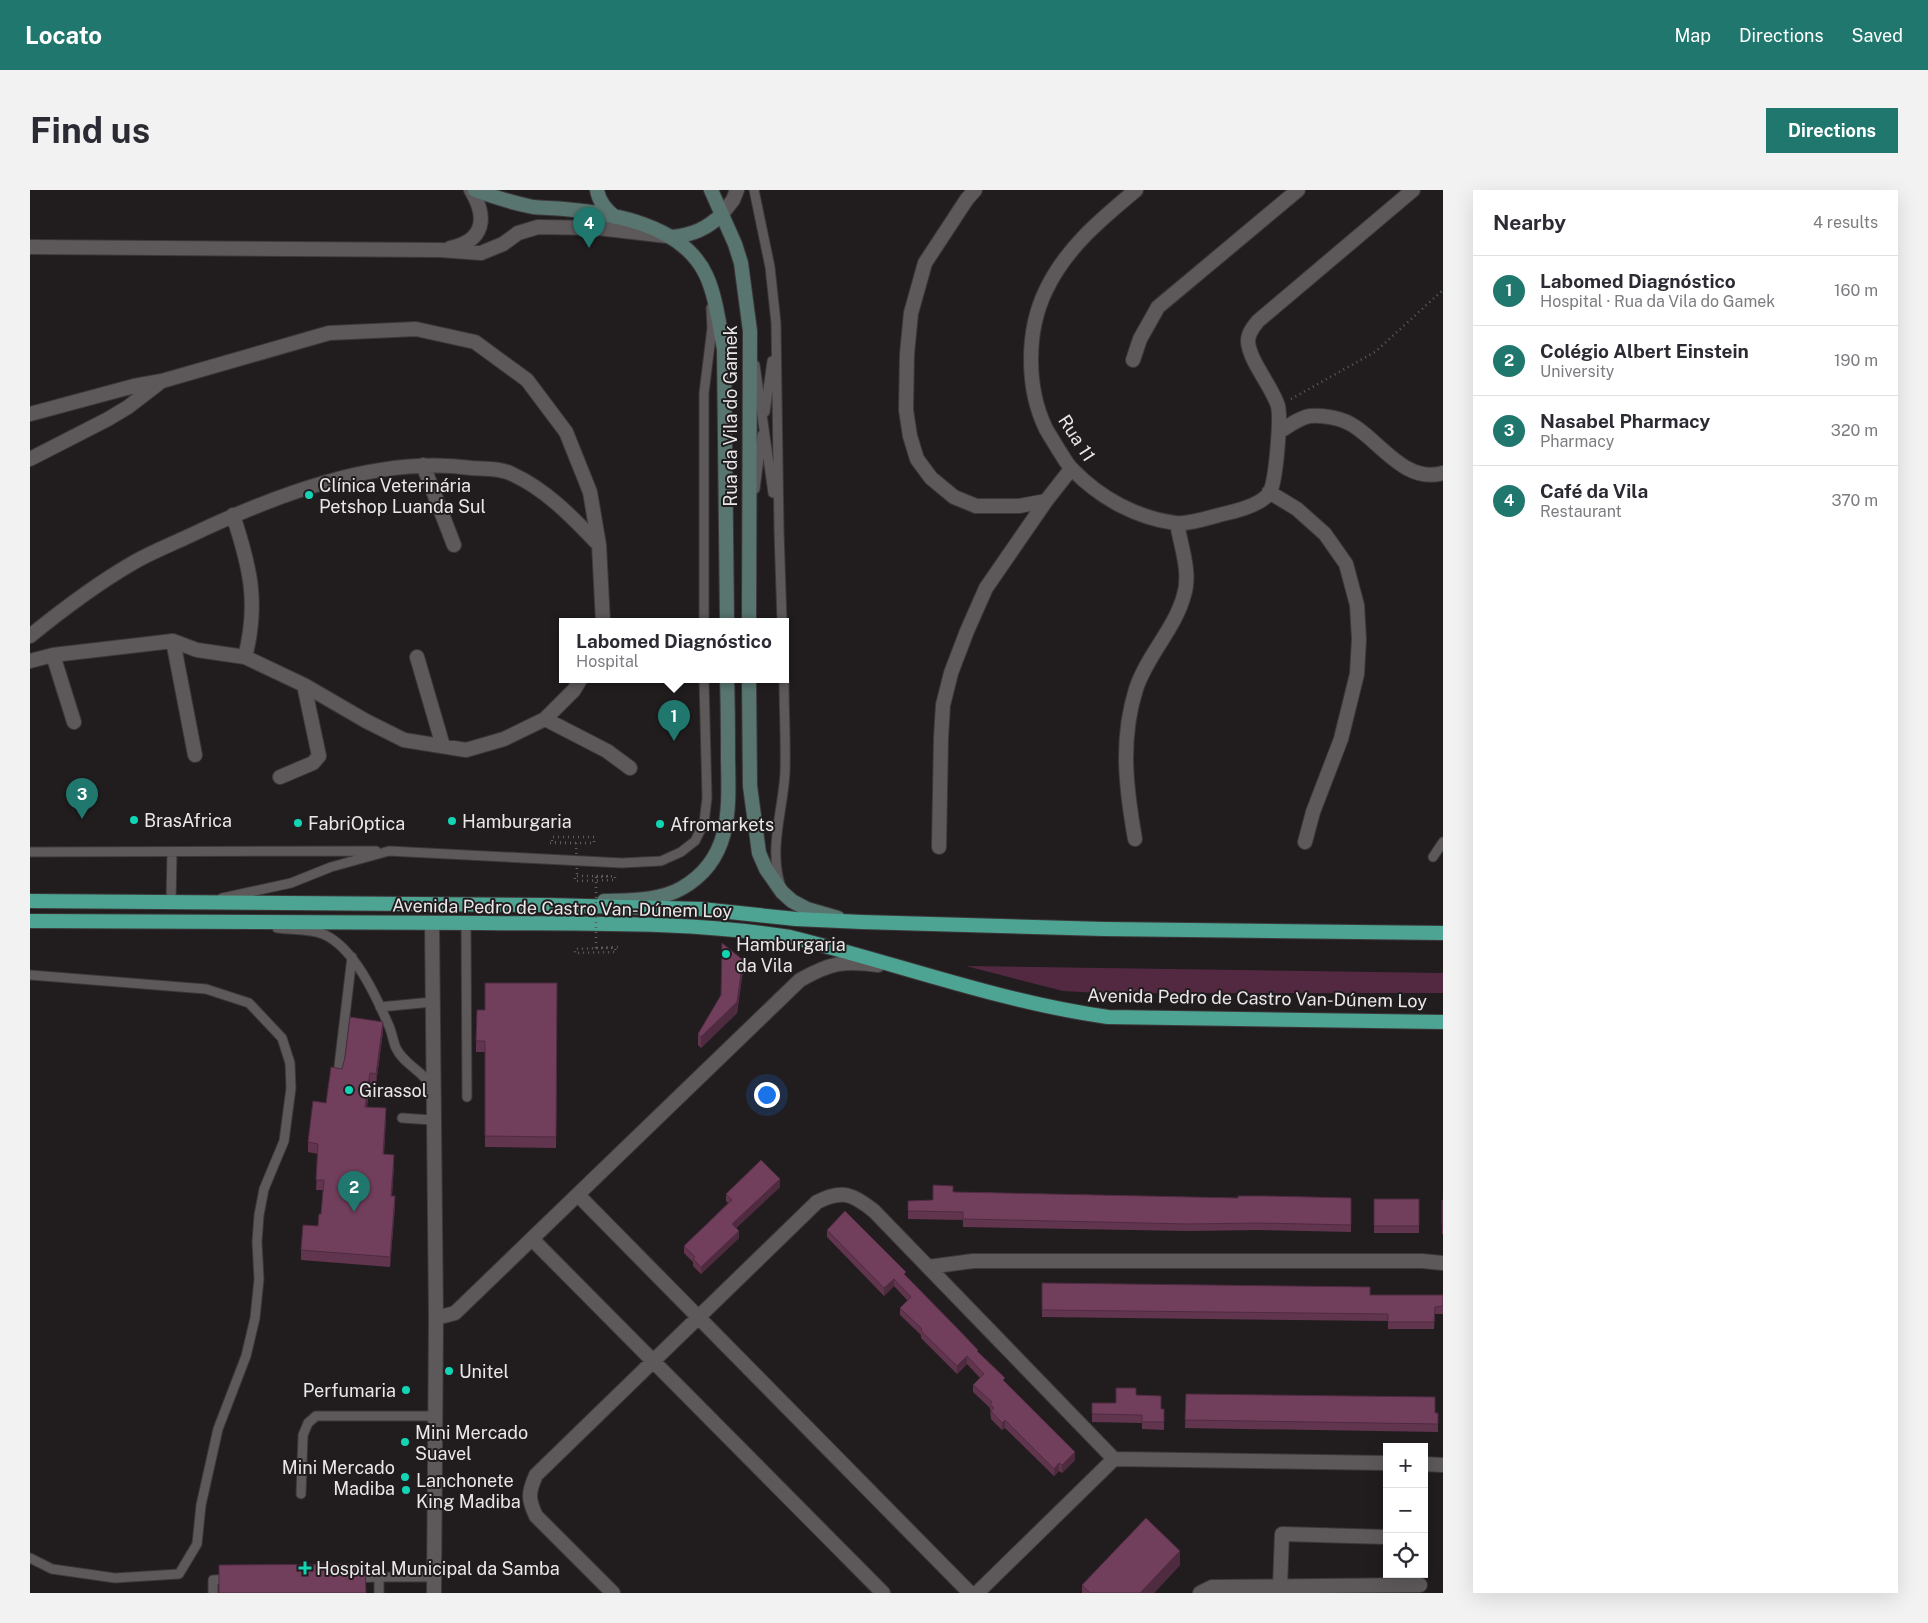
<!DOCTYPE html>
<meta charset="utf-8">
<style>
:root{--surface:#fff;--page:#f2f2f3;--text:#2b2b33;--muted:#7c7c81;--line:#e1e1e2;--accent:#1f776d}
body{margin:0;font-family:"Public Sans",sans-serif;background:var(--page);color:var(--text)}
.controls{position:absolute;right:15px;bottom:15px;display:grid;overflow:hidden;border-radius:0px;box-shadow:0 5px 20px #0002}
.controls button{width:45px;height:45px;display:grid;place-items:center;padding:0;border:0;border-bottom:1px solid var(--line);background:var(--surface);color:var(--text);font:25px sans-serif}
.you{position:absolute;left:736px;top:904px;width:18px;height:18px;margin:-12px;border:4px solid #fff;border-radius:50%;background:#1a73e8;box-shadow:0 0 0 8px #1a73e833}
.badge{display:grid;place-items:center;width:32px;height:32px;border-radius:50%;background:var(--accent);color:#fff;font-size:16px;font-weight:700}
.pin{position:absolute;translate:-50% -41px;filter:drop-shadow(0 1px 2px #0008)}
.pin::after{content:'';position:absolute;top:26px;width:18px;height:15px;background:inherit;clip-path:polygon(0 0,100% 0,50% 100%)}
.popup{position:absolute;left:529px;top:428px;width:230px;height:65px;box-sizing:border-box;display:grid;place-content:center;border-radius:0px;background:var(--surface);filter:drop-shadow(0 1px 4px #0005);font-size:16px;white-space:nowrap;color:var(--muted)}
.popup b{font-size:19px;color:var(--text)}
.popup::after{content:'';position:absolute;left:50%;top:100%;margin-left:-10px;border:10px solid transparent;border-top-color:var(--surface)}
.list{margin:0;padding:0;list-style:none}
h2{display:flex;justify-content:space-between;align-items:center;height:65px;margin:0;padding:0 20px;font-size:21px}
h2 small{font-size:16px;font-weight:400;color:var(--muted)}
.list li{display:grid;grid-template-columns:32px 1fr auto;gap:15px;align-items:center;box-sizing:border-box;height:70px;padding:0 20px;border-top:1px solid var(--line)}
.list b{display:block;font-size:19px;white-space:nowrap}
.list p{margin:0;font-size:16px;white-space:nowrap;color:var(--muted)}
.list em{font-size:16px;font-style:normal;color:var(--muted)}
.icon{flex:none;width:28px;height:28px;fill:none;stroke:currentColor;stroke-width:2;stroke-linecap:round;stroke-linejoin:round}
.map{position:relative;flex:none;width:1413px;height:1403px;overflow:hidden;border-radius:0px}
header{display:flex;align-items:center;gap:30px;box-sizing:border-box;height:70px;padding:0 25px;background:var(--accent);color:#fff}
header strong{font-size:24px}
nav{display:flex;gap:28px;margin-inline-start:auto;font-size:18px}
.intro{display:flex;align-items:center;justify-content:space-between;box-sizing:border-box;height:120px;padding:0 30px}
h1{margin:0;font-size:35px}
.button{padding:12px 22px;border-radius:0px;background:var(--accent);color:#fff;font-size:18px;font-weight:700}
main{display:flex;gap:30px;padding:0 30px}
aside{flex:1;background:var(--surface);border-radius:0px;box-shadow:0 5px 20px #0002}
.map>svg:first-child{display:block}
</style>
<header>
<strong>Locato</strong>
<nav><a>Map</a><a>Directions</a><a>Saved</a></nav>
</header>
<div class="intro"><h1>Find us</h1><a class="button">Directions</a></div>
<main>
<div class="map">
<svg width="1413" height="1403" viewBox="0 0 1413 1403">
<rect width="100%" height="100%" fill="#211d1f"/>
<path fill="#532942" d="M936,776L1413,783V803H1069L1033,801Z"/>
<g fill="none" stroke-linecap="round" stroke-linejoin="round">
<defs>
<path id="service" d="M724,0L740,77L746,133L749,341L752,432
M725,175L743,303
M735,222L742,171
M725,299L732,245
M674,432V203L682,138L681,118
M0,662L346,661
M1403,667L1413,652
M750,694C739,657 753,620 755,583C756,552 754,521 754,490
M192,708L261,693L301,677L359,661L592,673L631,671L651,662L665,651L674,633L677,608L674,490
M141,712L142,662
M436,733L437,907
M247,738C261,740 280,739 293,744C324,757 346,806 359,836C362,843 363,851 366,858C374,875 394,881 402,898
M0,785L176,799L219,813L252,848L260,873L261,898L254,951L234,999L229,1025L227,1052L229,1089L225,1128L216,1166L188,1239L171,1315L167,1354L149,1384L85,1388L22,1379L0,1368
M350,817L402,812
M309,876L322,767
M372,928L403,930
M271,1304L273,1245L278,1233L286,1226H405
M349,1387H404
M325,1388L349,1387V1403
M183,1403V1390L200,1389"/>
<path id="minor" d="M945,0L937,9L895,73L881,123L877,164L876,220L880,246L887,269L901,288L924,307L946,316H989L1016,311
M1106,0C1071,29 1036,58 1016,100C996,141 996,198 1016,239C1020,246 1024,252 1028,259C1033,266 1037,275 1043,280C1070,308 1107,328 1145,333C1157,335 1181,327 1193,324C1207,321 1232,315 1240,302C1246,290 1251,229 1248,216C1242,196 1219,171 1218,151C1218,143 1224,136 1228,131L1383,0
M692,24L703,10L707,0
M0,57L410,60L451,63L473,54L488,43L508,37L568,38L637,46
M420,58C454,51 458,28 441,0
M1103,170L1110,149L1128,117L1268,0
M0,224L104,196L132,191L299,143L386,139L445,152L497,190L536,242L560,302L569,355L573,432
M1249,242C1257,237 1270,227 1280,226C1294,225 1312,228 1324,236C1351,253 1376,294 1413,283
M0,269L78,229L98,217L128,194
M393,275L424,355
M1239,302L1267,319L1295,344L1316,374L1327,415L1329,449L1327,484L1311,549L1283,622L1275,652
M203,325C220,377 229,413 215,467
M0,446C32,420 65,395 101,374C119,363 140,355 159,346C243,306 347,265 441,278C454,279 471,278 482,284C517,300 543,328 569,355
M143,451L165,565
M23,465L44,532
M387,467L413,556
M0,471L23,465L143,451L167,460L215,467L274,495L336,531L374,550L436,560L474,549L515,529L544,500L550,490
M515,529L577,561L600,578
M250,587L283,573L289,566L274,495
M1105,649C1096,598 1090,550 1106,499C1117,465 1145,439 1154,405C1161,383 1151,356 1147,334
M909,657L911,548L913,515L921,483L937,441L956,398L1016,311L1041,279
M548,1005L940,1403
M502,1049L853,1403
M898,1077L943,1071H1392L1413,1073
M1394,1274L1413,1275
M1250,1396L1252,1344L1357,1347
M583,1403L506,1326C498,1309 498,1303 506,1285L787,1012C812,999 823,1004 844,1021L1084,1269L1357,1273
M947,1403L1084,1269
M1170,1403L1182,1397L1390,1395"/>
<path id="tertiary" d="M402,733L406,1128L404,1403
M406,1128L425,1123L770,790C800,773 814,770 848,775"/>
<path id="secondary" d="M445,0C464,7 483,13 503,17C513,18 524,18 534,19C583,23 653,35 676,85C686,106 689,135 694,159L697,432
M567,0C569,12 576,20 585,27
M681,0L705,54L711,73L720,141L719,432
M642,47C662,45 677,39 692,24
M719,490L720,596L729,663L736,679L752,702L762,711L777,719L808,728
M574,711C599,710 630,711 652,698C702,669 699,620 698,570C698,543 698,516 697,490"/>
<path id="trunk" d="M0,711L518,715L671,719L766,729L832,732L1074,739L1413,743
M0,731C150,732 301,732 451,733C552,734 661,731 760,747C866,773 970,812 1078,827L1413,832"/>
</defs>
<use href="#service" stroke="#3c383a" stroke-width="11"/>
<use href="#minor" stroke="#3c383a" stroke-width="16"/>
<use href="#tertiary" stroke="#3c383a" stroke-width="16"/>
<use href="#secondary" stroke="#3c383a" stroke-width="16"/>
<use href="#trunk" stroke="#3c383a" stroke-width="16"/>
<path stroke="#605d5f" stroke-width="2.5" stroke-dasharray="1 4" stroke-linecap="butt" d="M1261,209L1345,162L1413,100
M520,653H564V647H522V652L546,653
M566,687L585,686V690L545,691V686H580
M566,758H585L586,762L545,763V759L589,757"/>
<use href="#service" stroke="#5d595b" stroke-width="9"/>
<use href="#minor" stroke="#5d595b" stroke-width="14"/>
<use href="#tertiary" stroke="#5d595b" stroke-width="14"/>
<use href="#secondary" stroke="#58756f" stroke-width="14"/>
<use href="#trunk" stroke="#4ea492" stroke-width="14"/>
<path stroke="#605d5f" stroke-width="2.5" stroke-dasharray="1 4" stroke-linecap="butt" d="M546,653L547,686
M566,758V687"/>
</g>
<path fill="#61354e" d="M713,781L707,823L671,858L668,855V844Z
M527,793L526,958L455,957V862H446V851L455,820Z
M353,842L346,894L340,893L337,917L356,928L354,965L364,975L362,1006L365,1016L360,1077L271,1070V1060L288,1036L291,1024L293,1000H286L288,964L278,962V952L312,879Z
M750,997L706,1038L709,1048L671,1084L663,1076V1072L654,1063V1056L698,1013L696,1011V1004Z
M923,1002L1208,1008H1321V1042L1228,1040L1159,1041L933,1037V1030L878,1029V1011L903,1010Z
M1344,1009H1389V1043H1344Z
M1412,1010H1413V1044H1412Z
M797,1040L876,1086L975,1192L1045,1270L1032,1283L1029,1281L1024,1286L975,1238L972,1240L961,1229L960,1218L943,1202V1195L950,1188L937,1174L927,1184L891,1148V1145L870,1125V1118L878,1111L864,1096L854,1106L797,1047Z
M1012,1093L1340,1105H1413V1124H1405L1404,1139H1358V1131L1012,1127Z
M1156,1204L1408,1223V1242L1155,1238Z
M1106,1205L1131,1219H1134V1240L1112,1239V1233L1062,1232V1213H1086Z
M1150,1375L1124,1403H1052V1395Z"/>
<path fill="#4f2b40" d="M713,770V781L707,823L671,858V847Z
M353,832V842L346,894V884Z
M340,883V893L335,927V917Z
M356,918V928L353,975V964Z
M364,965V975L361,1016V1006Z
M750,989V997L702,1042V1034Z
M365,1006V1016L360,1077V1067Z
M709,1041V1048L671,1084V1077Z
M864,1089V1096L854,1106V1098Z
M937,1166V1174L927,1184V1176Z
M975,1230V1238L972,1240V1233Z
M1045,1262V1270L1032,1283V1275Z
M1029,1273V1281L1024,1286V1279Z
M1150,1361V1375L1124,1403H1110Z"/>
<path fill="#713e5b" stroke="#4f2b40" d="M692,753L713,770L707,812L671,847L668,844L691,805Z
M455,793H527L526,947L455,946V851H446L447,820H455Z
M320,827L353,832L346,884L340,883L335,917L356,918L353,964L364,965L361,1006H365L360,1067L271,1060L273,1035L288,1036L289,1024H291L294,990H286L288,954L278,952L283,911L296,913L301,877L312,879L315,867Z
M731,970L750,989L702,1034L709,1041L671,1077L663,1069L665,1067L654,1056L702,1010L696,1004Z
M903,995L923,996V1002L1208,1008V1006H1235L1321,1008V1035L1228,1033L1159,1034L933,1029V1022L878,1021V1011L903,1010Z
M1344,1009H1389V1036H1344Z
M1412,1010H1413V1036H1412Z
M815,1021L876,1082L874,1084L927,1138L948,1160L947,1161L975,1188L973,1190L1045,1262L1032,1275L1029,1273L1024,1279L975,1230L972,1233L961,1221L964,1218L960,1214L962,1212L943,1195L954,1184L937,1166L927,1176L891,1141L892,1139L870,1118L881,1107L864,1089L854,1098L797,1040Z
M1012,1093L1340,1097V1105H1413V1116L1405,1117L1404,1132H1358V1124L1012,1120Z
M1086,1198H1106V1205L1131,1206V1219H1134V1232H1112V1225L1062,1224V1213H1086Z
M1156,1204L1405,1207V1223H1408V1234L1155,1230Z
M1116,1328L1150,1361L1110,1403H1060L1052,1395Z
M335,1374L336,1403H189V1375Z"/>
<g fill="#11d5b4" stroke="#211d1f" stroke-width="2">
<circle cx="279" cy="305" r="5"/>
<circle cx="104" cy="630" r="5"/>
<circle cx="422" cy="631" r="5"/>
<circle cx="268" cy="633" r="5"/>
<circle cx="630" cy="634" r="5"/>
<circle cx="696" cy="764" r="5"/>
<circle cx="319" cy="900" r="5"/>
<circle cx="419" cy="1181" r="5"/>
<circle cx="376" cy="1200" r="5"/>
<circle cx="375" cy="1252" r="5"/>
<circle cx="375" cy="1287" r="5"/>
<circle cx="376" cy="1300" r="5"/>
<path d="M272.5 1370.5h5v5h5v5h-5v5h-5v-5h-5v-5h5z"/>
</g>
<g text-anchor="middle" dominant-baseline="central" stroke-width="4" stroke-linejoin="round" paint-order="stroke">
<g font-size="18" fill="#eae7e9" stroke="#211d1f">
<text transform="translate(700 226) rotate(-90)">Rua da Vila do Gamek</text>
<text transform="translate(1047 248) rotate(57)">Rua 11</text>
<text transform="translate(532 718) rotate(1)">Avenida Pedro de Castro Van-Dúnem Loy</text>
<text transform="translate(1227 808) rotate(1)">Avenida Pedro de Castro Van-Dúnem Loy</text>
</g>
<g font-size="18" fill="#eae7e9" stroke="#211d1f" text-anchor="start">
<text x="289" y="295">Clínica Veterinária<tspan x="289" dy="21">Petshop Luanda Sul</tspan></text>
<text x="114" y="630">BrasAfrica</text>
<text x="432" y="631">Hamburgaria</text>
<text x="278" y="633">FabriOptica</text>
<text x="640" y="634">Afromarkets</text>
<text x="706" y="754">Hamburgaria<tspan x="706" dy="21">da Vila</tspan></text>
<text x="329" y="900">Girassol</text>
<text x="429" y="1181">Unitel</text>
<text x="366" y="1200" text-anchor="end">Perfumaria</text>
<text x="385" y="1242">Mini Mercado<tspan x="385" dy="21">Suavel</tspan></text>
<text x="365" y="1277" text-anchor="end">Mini Mercado<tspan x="365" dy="21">Madiba</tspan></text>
<text x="386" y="1290">Lanchonete<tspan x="386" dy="21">King Madiba</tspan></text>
<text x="286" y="1378">Hospital Municipal da Samba</text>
</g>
</g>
</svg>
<div class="controls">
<button>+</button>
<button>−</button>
<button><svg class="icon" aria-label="locate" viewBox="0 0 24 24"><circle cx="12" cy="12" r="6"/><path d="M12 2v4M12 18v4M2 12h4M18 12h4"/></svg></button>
</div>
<div class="you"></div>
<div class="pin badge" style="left:644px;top:551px">1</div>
<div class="popup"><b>Labomed Diagnóstico</b>Hospital</div>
<div class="pin badge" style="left:324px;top:1022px">2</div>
<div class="pin badge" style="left:52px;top:629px">3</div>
<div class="pin badge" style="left:559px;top:58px">4</div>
</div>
<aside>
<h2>Nearby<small>4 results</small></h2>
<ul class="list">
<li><span class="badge">1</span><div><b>Labomed Diagnóstico</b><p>Hospital · Rua da Vila do Gamek</p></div><em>160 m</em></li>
<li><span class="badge">2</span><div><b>Colégio Albert Einstein</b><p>University</p></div><em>190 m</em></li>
<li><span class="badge">3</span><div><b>Nasabel Pharmacy</b><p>Pharmacy</p></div><em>320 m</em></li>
<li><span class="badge">4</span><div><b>Café da Vila</b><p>Restaurant</p></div><em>370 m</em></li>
</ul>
</aside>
</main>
